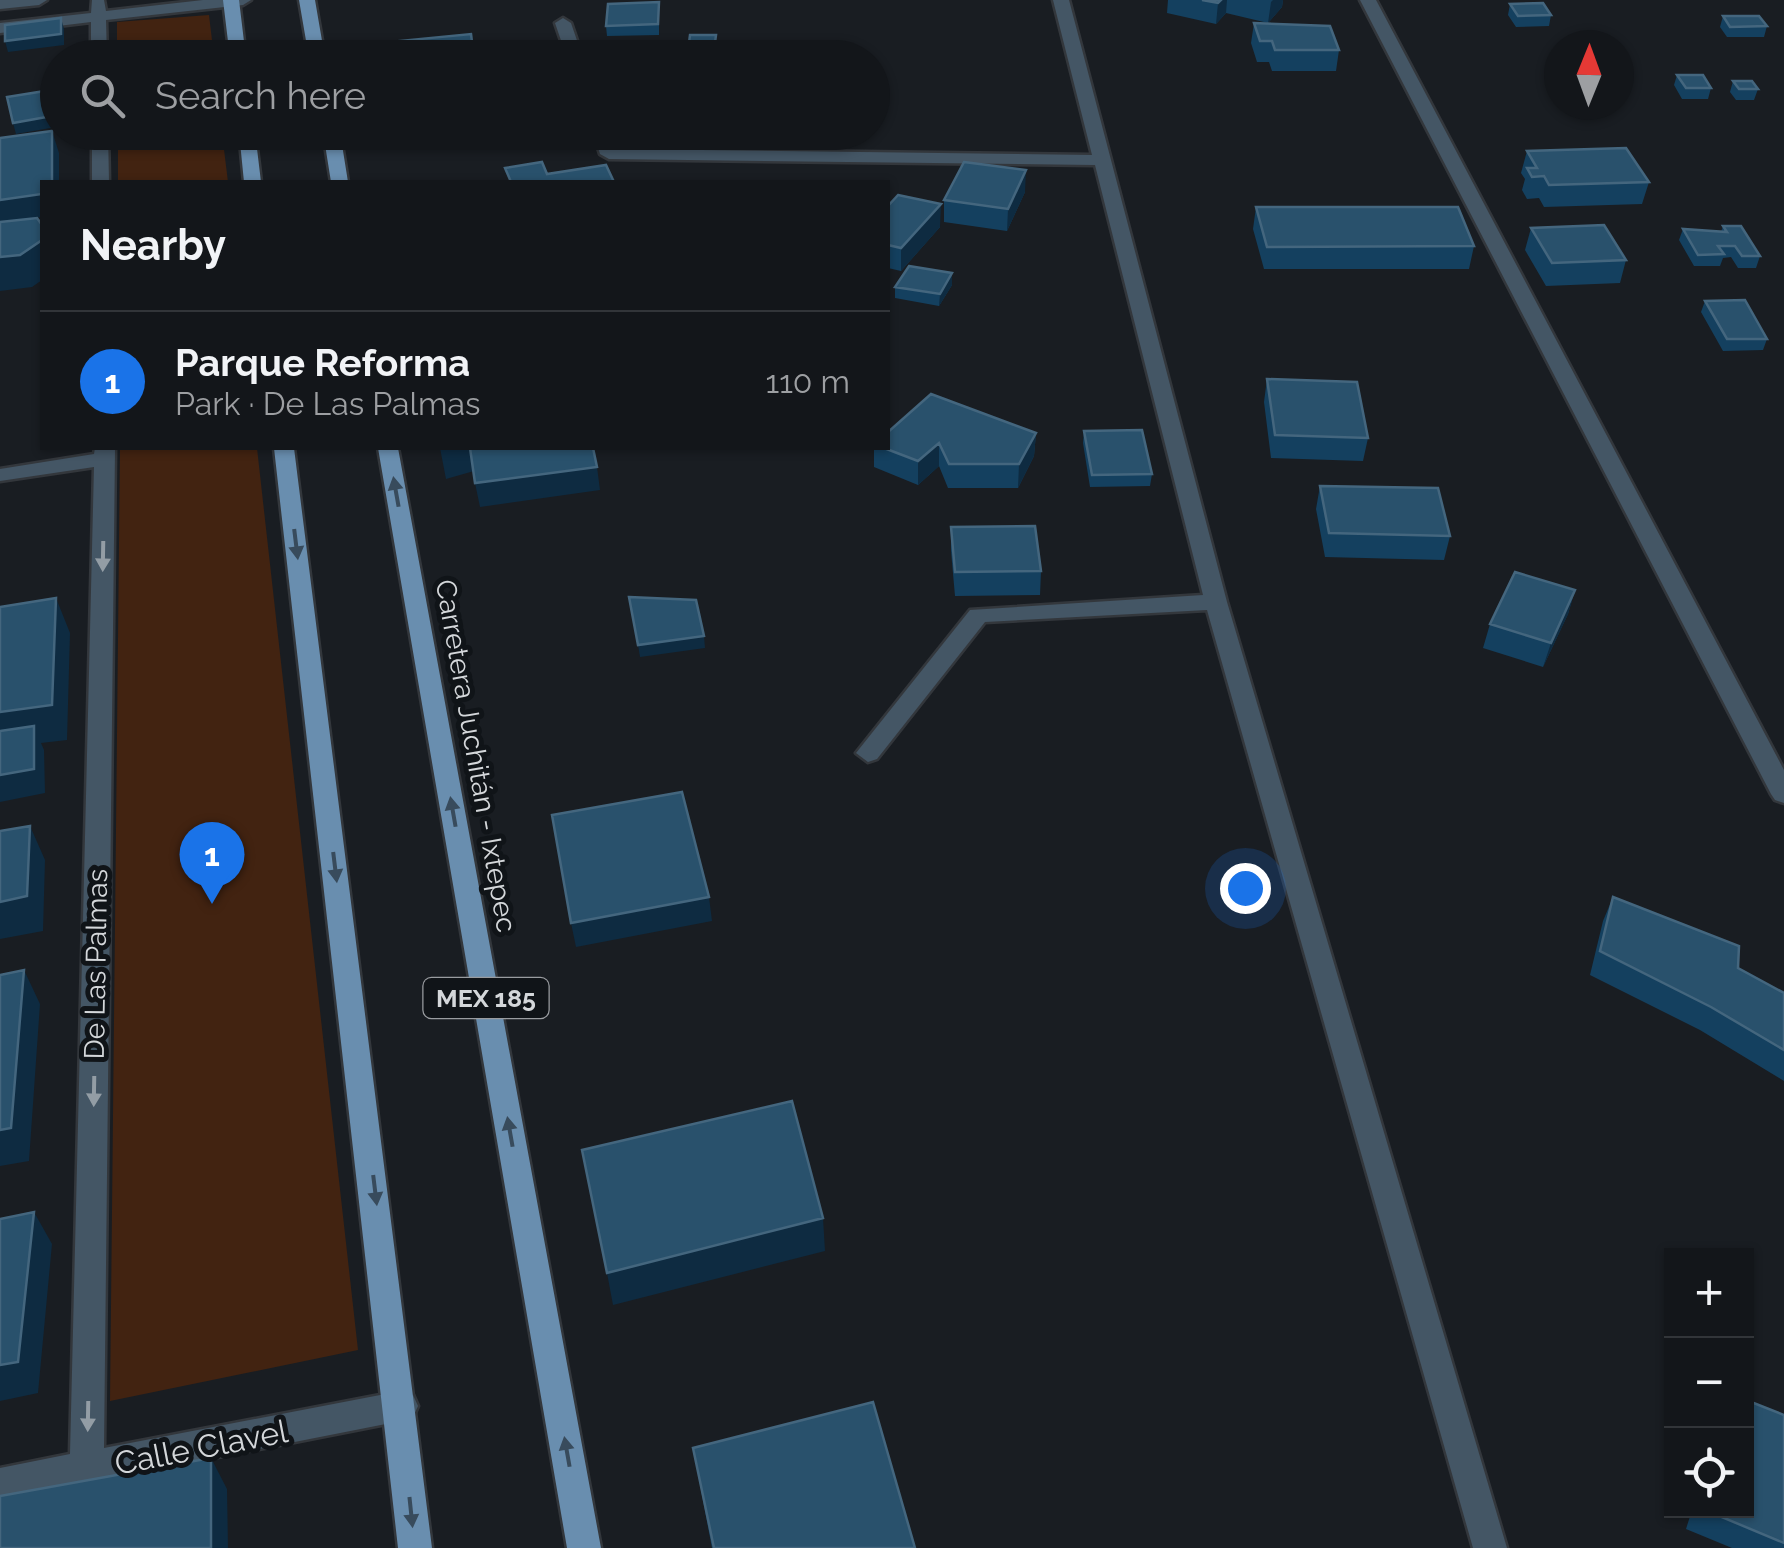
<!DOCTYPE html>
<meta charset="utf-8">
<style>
:root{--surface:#13161a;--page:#202327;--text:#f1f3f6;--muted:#9d9fa2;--line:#323539;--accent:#1a73e8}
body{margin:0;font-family:Raleway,sans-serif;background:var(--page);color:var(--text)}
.controls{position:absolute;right:30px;bottom:30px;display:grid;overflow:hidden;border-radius:0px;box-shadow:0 2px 8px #0004}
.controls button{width:90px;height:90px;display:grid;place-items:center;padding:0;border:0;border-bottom:2px solid var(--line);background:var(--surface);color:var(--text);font:50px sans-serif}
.compass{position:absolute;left:1544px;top:30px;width:90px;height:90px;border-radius:50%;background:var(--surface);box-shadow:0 2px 8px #0004;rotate:1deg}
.you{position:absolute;left:1245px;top:888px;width:35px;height:35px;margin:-25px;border:8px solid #fff;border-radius:50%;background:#1a73e8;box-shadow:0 0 0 15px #1a73e833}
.badge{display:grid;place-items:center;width:65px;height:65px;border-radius:50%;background:var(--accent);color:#fff;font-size:32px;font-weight:700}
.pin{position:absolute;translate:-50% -82px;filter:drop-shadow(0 2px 5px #0008)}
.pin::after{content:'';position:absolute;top:52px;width:35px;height:30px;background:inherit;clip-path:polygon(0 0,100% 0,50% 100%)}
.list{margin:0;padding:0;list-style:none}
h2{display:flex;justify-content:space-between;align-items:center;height:130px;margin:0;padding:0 40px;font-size:42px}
h2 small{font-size:32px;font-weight:400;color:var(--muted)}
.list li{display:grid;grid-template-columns:65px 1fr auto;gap:30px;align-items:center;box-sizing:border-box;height:140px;padding:0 40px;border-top:2px solid var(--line)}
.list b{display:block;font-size:38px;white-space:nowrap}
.list p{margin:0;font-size:32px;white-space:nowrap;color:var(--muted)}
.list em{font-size:32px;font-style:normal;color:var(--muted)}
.icon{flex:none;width:55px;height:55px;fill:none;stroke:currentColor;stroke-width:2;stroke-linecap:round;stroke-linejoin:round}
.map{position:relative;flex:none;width:1784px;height:1548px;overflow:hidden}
.search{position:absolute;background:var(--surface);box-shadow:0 2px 8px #0004;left:40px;top:40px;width:850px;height:110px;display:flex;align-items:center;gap:25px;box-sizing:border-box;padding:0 35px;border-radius:55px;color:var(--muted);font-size:38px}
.panel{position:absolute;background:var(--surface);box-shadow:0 2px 8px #0004;left:40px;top:180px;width:850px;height:270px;border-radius:0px}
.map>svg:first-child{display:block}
</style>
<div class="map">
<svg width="1784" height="1548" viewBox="0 0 1784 1548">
<rect width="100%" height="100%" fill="#191d22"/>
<path fill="#422311" d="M209,15L214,57H117V22Z
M118,133H222L228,182H118Z
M120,448H257L358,1350L110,1401Z"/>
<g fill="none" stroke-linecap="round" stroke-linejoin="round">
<defs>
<path id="minor" d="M0,0H47L39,5L0,9Z
M92,0H104L106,11L203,0H251L243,5L106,20L107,58H91V22L0,33V23L91,13Z
M1053,0H1069L1227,602L1507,1548H1473L1207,610L985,622L877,759L868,762L856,753L970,610L1203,595L1095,165L609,159L600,154L593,132H610L616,149L1092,155Z
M1360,0H1376L1784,770V803L1775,800L1771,794Z
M563,18L571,23L583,58H567L555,23Z
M92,132H108L109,182H92Z
M95,448H115L104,1448L401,1391L413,1395L418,1406L413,1417L401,1421L0,1500V1468L70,1454L94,467L0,481V469L94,454Z"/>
<path id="major" d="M223,0H239L246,58H230Z
M299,0H315L325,58H309Z
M239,132H255L261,182H244Z
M323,132H340L348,182H331Z
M274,448H294L432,1548H398Z
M378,448H398L601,1548H567Z"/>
</defs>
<use href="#minor" stroke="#33373c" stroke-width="5"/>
<use href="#major" stroke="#33373c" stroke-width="5"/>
<use href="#minor" fill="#445665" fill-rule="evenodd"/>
<use href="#major" fill="#698eaf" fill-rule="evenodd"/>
</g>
<path fill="#14405f" d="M1168,0H1283L1282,7L1268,23L1226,13L1216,24L1167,13Z
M659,2V35L607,36L606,26Z
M1510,4L1551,15L1549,26L1516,27L1508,15Z
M1723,16L1767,26L1764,37H1727L1720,27Z
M1254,23L1339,50L1336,71H1272L1269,62H1257L1251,43Z
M1677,75L1711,88L1708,99H1682L1674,85Z
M1733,81L1758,89L1754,100H1736L1730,92Z
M1527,151L1649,182L1642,204L1544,207L1539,198L1527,199L1522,190L1525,179L1521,173Z
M1025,192L1007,231L944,222V200Z
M888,206L940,227L901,271L888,268Z
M1256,207L1474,246L1469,269H1264L1253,229Z
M1723,226L1760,256L1756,268H1738L1731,257L1723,258L1720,266H1694L1679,240L1683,229L1721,232Z
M1531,228L1626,260L1620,283L1546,286L1525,250Z
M952,285L939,306L895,298V287Z
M1705,301L1767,339L1763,350L1723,351L1701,312Z
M1267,379L1368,438L1363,461L1271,458L1264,402Z
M1084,431L1152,474L1150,486L1090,487L1083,443Z
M1036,433L1034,456L1018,488H948L939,466L918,485L874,467V448Z
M1320,486L1450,536L1444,560L1325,557L1316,509Z
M951,527L1041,571L1040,595L955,596L951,551Z
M1575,590L1568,614L1543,667L1483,648L1490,624Z
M1613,897L1784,993V1081L1700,1030L1590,975L1603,921Z
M1784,1415V1548H1732L1686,1529L1692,1510H1746Z
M693,1448L915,1548H712Z"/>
<path fill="#0e2b41" d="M1221,0H1227L1226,13L1216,24L1218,3Z
M1273,0H1283L1282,7L1268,23L1271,2Z
M61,18L64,29V45L8,52L5,41Z
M45,91L56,127L16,134L13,123Z
M52,131L59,153V182H52Z
M1026,170L1025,192L1007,231L1008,209Z
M42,194V217L0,223V200Z
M941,204L940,227L901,271V248Z
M42,240V280L32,287L0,291V257Z
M952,273V285L939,306L940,294Z
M1036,433L1034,456L1018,488L1019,464Z
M939,443V466L918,485V461Z
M440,448H592L474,471L446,479Z
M597,467L600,490L480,507L475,483Z
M1575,590L1568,614L1543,667L1551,643Z
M56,598L70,633L67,740L41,743L44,750L45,793L0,802V712Z
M704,636L705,648L640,657L638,645Z
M30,826L45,860L43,931L0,939V902Z
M709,897L712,921L576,947L571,923Z
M24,970L40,1004L29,1161L0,1166V1130Z
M34,1212L52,1244L38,1393L0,1401V1365Z
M823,1218L825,1251L613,1305L607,1273Z
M211,1458L227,1489L228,1548H211Z"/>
<path fill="#29516c" stroke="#44667e" stroke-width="2.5" d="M1202,0H1221L1218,3Z
M659,2L658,24L606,26L608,4Z
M1543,3L1551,15L1518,16L1510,4Z
M1723,16H1759L1767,26L1730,27Z
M61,18V34L5,41V25Z
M1254,23L1330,26L1339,50H1275L1272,41H1260Z
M471,34L474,58H401L399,41Z
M690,35H716L713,58H687Z
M1677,75H1703L1711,88H1686Z
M1733,81H1752L1758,89H1739Z
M45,91L52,116L13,123L7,97Z
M52,131V182H42V194L0,200V138Z
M1626,148L1649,182L1549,185L1544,176L1532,177L1527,168H1537L1527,151Z
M542,162L547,174L606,165L614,182H511L505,168Z
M964,162L1026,170L1008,209L944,200Z
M898,195L941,204L901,248L888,245V206Z
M1256,207H1458L1474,246L1267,247Z
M37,218L42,225V240L20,255L0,257V222Z
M1604,225L1626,260L1552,263L1531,228Z
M1723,226H1741L1760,256H1742L1735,246H1718L1724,254L1698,255L1683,229L1727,232Z
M909,266L952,273L940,294L895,287Z
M1745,300L1767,339H1727L1705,301Z
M1267,379L1357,382L1368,438L1275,435Z
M931,394L1036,433L1019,464H949L939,443L918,461L884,448H888V432Z
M1142,430L1152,474L1092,475L1084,431Z
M470,448H593L597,467L475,483Z
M1320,486L1438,488L1450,536L1329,533Z
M1035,526L1041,571L955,572L951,527Z
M1515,572L1575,590L1551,643L1490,624Z
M629,597L696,600L704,636L638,645Z
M56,598L52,705L0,712V607Z
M34,726V769L0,775V731Z
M682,792L709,897L571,923L552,815Z
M30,826L27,896L0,902V831Z
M1613,897L1739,946L1738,968L1784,993V1050L1711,1007L1600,951Z
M24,970L11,1128L0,1130V975Z
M792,1101L823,1218L607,1273L582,1150Z
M34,1212L18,1362L0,1365V1219Z
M1746,1400L1784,1415V1543L1705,1510H1746Z
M873,1402L915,1548H714L693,1448Z
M211,1458V1548H0V1496Z"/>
<defs><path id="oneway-solid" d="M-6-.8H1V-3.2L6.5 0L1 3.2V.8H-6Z" transform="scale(2.5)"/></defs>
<g fill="#384b5c">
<use href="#oneway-solid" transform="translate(396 492) rotate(-100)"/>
<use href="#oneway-solid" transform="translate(296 544) rotate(83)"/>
<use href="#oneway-solid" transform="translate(453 812) rotate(-100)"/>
<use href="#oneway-solid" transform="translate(335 867) rotate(83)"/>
<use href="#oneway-solid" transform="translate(510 1132) rotate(-100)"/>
<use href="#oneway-solid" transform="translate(375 1190) rotate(83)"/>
<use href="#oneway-solid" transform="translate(567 1452) rotate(-100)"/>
<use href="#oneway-solid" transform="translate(411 1512) rotate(84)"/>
</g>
<g fill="#939da5">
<use href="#oneway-solid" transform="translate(103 556) rotate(91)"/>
<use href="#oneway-solid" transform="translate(94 1091) rotate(91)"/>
<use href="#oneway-solid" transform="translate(88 1416) rotate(91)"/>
</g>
<g text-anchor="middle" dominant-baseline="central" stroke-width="10" stroke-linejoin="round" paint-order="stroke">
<rect fill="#101418" stroke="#999ca0" stroke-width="2.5" x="423.5" y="978" width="125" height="40" rx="8"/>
<g font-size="25" font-weight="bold" fill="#d4d7da">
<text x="486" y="998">MEX 185</text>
</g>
<g font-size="28" fill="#d4d7da" stroke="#101418">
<text transform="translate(476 756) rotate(80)">Carretera Juchitán - Ixtepec</text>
<text transform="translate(96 964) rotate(-89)">De Las Palmas</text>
</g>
<g font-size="32" fill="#d4d7da" stroke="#101418">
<text transform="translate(201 1447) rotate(-11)">Calle Clavel</text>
</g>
</g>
</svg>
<div class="controls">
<button>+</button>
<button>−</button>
<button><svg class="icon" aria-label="locate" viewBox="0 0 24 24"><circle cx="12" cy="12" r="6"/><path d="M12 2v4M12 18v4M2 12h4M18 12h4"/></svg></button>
</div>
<svg class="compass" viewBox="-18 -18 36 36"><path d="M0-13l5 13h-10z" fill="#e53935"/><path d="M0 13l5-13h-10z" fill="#9d9fa2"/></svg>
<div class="you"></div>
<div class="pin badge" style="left:212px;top:904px">1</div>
<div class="search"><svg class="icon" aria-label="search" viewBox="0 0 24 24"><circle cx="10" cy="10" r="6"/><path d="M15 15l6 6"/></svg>Search here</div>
<section class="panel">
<h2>Nearby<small></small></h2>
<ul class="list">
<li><span class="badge">1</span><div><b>Parque Reforma</b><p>Park · De Las Palmas</p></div><em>110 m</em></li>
</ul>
</section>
</div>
